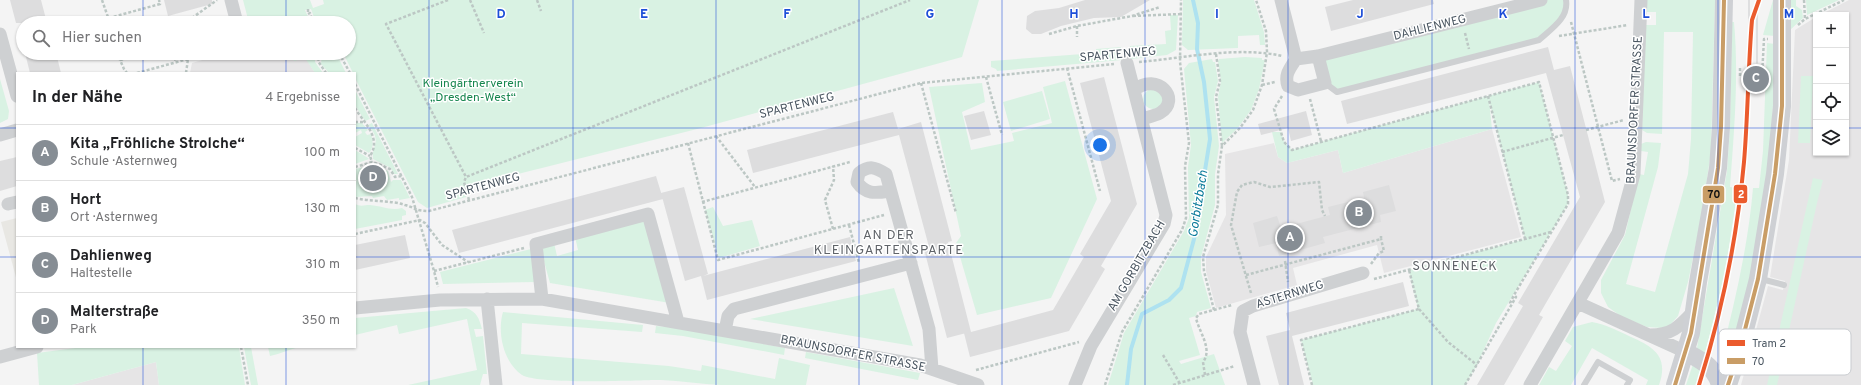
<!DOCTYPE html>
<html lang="de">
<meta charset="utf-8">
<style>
:root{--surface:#fff;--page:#f2f2f2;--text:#202124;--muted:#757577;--line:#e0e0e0;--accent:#868d94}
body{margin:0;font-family:Overpass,sans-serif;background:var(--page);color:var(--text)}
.controls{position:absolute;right:12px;top:12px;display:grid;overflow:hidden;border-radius:0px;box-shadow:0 1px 3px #0004}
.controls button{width:36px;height:36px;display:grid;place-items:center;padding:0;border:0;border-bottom:1px solid var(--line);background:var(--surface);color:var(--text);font:20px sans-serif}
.you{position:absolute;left:1100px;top:145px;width:14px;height:14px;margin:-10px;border:3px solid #fff;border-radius:50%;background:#1a73e8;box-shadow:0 0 0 6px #1a73e833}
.badge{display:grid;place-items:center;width:26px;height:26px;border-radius:50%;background:var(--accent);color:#fff;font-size:13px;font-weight:700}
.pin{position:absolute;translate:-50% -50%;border:2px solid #fff;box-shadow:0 1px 4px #0006}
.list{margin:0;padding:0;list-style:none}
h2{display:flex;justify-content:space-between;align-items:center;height:52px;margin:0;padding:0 16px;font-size:17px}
h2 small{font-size:13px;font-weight:400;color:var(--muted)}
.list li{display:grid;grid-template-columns:26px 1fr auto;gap:12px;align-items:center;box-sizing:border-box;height:56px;padding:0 16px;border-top:1px solid var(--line)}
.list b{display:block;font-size:15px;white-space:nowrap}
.list p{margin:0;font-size:13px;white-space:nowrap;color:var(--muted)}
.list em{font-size:13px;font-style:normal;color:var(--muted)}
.icon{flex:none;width:22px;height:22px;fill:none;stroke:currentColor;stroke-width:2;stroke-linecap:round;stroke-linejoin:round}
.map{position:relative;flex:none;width:1861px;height:385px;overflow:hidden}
.search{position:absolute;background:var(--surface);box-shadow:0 1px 3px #0004;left:16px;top:16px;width:340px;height:44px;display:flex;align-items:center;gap:10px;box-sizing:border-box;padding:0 14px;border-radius:22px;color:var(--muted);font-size:15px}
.panel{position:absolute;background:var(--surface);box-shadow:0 1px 3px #0004;left:16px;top:72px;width:340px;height:276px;border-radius:0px}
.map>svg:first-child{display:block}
</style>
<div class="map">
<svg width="1861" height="385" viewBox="0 0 1861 385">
<rect width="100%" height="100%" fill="#f4f4f4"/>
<path fill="#e8e7e3" d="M17,218V281L1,222Z"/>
<path fill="#e6e5e6" d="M1849,0H1861V385H1741L1768,286L1783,290L1785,281L1770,277L1789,160L1795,30L1816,17V153H1846V15H1820Z
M227,53H303L315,73H190L192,63Z
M1492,129L1521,237L1384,273L1377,245L1293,268L1297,285L1216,308L1206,271V257L1226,215L1225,154L1274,143L1278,157L1287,163L1338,150L1343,173Z
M156,362L159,385H72Z"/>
<path fill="#d9f2e3" d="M243,0H310L313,8L324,4L323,0H979L962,57L701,128L466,187L464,188L466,197L427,208L418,202L355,78V73H353L343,53H349V23H316L311,9L305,10L311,23H249Z
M1183,0H1254L1264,32L1265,45H1260L1259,35L1238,36V48L1188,50L1182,45Z
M1541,0H1566L1560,22L1539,40L1337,92L1325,83L1318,56Z
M1645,0H1715L1711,151L1702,214L1688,282L1678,316L1669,326L1662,328L1647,327L1622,317L1608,307L1601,293V280L1625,235L1639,174L1644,175L1648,152L1641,151V144L1646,142L1661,143L1658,167L1626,284L1655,292L1688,174L1691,139L1693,32H1664L1662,134L1647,133L1642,130L1645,25H1656V12H1645Z
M1773,0L1775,36L1763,35Z
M1789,0H1796V6L1802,10L1803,18L1789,31Z
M1806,0H1839L1807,15Z
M1170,15H1178L1176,50L1167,55L1131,59L1130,46L1166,44L1165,31L1171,30Z
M1732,22H1734C1739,77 1734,133 1730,187L1738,188L1725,273L1705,354L1697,348L1727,171L1730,127Z
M1767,43L1775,44C1774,153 1760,266 1725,370L1719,364C1734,306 1748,247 1753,188H1759L1763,151Z
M1121,47L1122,60L997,71L996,69L991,67V61L1096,53V49Z
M292,53H318L315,57V62L323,73H315L305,58L294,61Z
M322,53H336L346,73H329L321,64Z
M1245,57L1262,58V60H1265L1259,89L1251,110L1237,129L1222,143L1218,97L1221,81L1218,62L1219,59Z
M1212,59L1213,62H1215L1218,81L1214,97L1219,146L1215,174V205L1201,257V272L1211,308L1197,312L1196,316L1189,318L1200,355L1179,361L1181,364L1214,354L1225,385H1108L1124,333L1184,231L1189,218L1188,167L1191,145L1184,69L1189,63Z
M1801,76H1813L1810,143H1798Z
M0,79L9,111L8,119L0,123Z
M1065,81L1097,199L1051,298L977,315L956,243L961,236L929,87L982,83L985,102L962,112L971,150L1014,141L1012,133L1052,123L1043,87Z
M1539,82L1568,195V204L1496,323L1477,365L1465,385H1313L1301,340L1418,309L1409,270L1525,239L1489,100L1492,129L1343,173L1338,150L1287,163L1278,157L1272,132H1281L1284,142L1292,150Z
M1143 99a10 10 0 1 1 20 0a10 10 0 1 1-20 0Z
M355,90L370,119L365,121L355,105Z
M1042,91L1050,119L1011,131L1003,102Z
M355,123H362L368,130L365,132L367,135L371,134C373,141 374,147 369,153L355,145V137L362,133L361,130L355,133Z
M372,123L398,174H394L391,168L373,159C371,145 383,142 368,125Z
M355,150L368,158L369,159L355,164Z
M372,165L388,171L391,182L393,180H401L410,198L399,200V198L387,200L384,196L373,198L372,196L355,197V182L357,181L355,179V169Z
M1813,178L1823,180L1817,203L1777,385H1767Z
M355,204C361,207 364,205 370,205C382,206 391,211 402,208L406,211V215L402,216V220L355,229Z
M713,207L723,226L752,220L760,246L719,258L705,210Z
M647,218L670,303L550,283L540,247L554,243L557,256L578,250L575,237Z
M531,249L537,282L443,284L440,272Z
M894,288L913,346L750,319Z
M466,308C477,312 479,318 482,329H474L476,337L483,336L487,374H483L480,385H408L477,370L467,319L399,334L397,325L355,335V318Z
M503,312L643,325L642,332L522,323L521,354L669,366L701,371L702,365L775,379L779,358L810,365L806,385C778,385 749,385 721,385C701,384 681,381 661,380C634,380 540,385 522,375C503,362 497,332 503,312Z
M1592,322C1605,324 1616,330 1627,335C1651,346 1670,354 1659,385H1646L1648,380L1592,348L1571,385H1539L1549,367L1556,371L1572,346L1565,341L1573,327Z
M656,326L678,328L785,348L784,355L683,336L655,333Z
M83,347H239L245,385H159L156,362L72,385H39L37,353Z
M244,347H251L258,385H251Z
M268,347H300C289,349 281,354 270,356Z
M806,352L920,373L918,380L805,358Z
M1693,364L1702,369L1697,385H1686Z"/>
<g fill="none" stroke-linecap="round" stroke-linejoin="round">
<path stroke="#aee2f0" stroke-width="4" d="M1127,385L1131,349L1142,314L1169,300L1181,288L1194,239L1210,139L1204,82L1197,49L1198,23L1193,0"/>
</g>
<path fill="#ddddde" d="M10,0H41L47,23H16Z
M164,0H212V4L168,16Z
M1085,0H1150L1121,17L1094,18L1061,26L1041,34H1032L1026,29L1027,16L1035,11L1059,8Z
M1353,0H1433L1434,4L1331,31L1325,7Z
M1548,47L1554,70L1570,66L1605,202L1539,315L1543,317L1504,385H1477L1523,306L1518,303L1580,197L1546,73L1347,124L1341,101Z
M25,53H56L61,73H30Z
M1104,77L1137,204L1101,266L1105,269L1069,331L970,357L964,333L970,332L947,338L924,249L929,247L899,135L753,173L747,150L893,112L898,129L921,122L952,241L948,242L971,332L1053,310L1084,257L1080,254L1111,201L1080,83Z
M984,111L991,135L971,140L964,116Z
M1306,111L1312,135L1291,141L1288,128L1261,135L1258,124Z
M17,157V186L0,191V161Z
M656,176L663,199L459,253L452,230Z
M1389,185L1396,211L1380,215L1381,222L1323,237L1325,243L1279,256L1276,243L1259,247L1253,223L1277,216L1281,228L1330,215L1328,207L1364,198L1363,192Z
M684,187L708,274L703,276L850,237L856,261L707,300L701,276L685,281L661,193Z
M405,235L410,258L355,270V245Z
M1403,282L1409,306L1292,336L1304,385H1279L1266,336L1290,330L1286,313Z"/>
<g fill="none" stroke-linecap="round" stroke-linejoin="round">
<path stroke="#bcc7c4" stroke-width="2.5" stroke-dasharray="3 2" stroke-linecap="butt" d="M102,0L110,23
M448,0L386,24L466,177
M470,0L484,33
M537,0L541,11
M1804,0L1805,19
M308,9V14L310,13L313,23
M1133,16L1181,14
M109,18L160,4L159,0
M1571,22L1612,181L1620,179
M193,23L192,18L217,0
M1798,25L1805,19L1844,0
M1077,26V37
M1465,33L1469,49
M1049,34L1077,26L1132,16L1160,7
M1559,36L1628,25
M117,53L124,69L127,73
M173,53L176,62
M320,53L318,61L326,73
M339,53L350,73
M1216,54L1220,81L1216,97L1222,146
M120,60L145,53
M1139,62C1184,58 1238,46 1282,56
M1067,68L1100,191
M137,73L210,53
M186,73L188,59
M1740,76V68
M1762,76L1764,39H1768
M986,77L1002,135
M921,83L956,213
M355,84L412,197L434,271L438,287
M1262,85L1275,82
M1282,96L1274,109L1284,142L1292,150L1539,82L1568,195V204L1514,295L1510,303L1511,305
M1488,96L1525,239
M1310,99L1321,141
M355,108C364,123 382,138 370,156L372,162
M355,122H363
M1586,130L1624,120
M716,136L755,187
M688,143L718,260L884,215
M355,148L370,156
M1502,152L1563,135
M355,167L372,162L381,165L390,169L395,177L402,176
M355,198C371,202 391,200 405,205C416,208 415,211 429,211L921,83L1114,64
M469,200L464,182L466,177L910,0
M702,202L850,162
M849,225L859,263
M833,229L825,200L834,180L833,166
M355,234L420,220L425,223L442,245L468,262
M1285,261L1288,282
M1371,264L1379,253L1384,251L1381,239
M434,271L524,248
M1246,275L1381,239V236
M1374,279L1551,232
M1251,293L1231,225L1237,192L1242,185L1254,182L1270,187L1319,182L1322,210L1325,216
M1419,309L1448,342L1477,365
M1214,310L1204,271L1203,257L1218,205V174L1222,146L1240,128L1253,110L1262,85L1267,52L1266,31L1256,0
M241,347L248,385
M1163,355L1179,382
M976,370L1079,342
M1205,375L1203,362C1213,349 1199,332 1196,318L1199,314L1232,305
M1105,385L1122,332L1182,230L1186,218L1185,166L1189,143L1180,62L1181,0
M1173,385L1235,366
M1312,385L1301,340L1419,309L1409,270
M1465,385L1516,297L1514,295"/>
<path stroke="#ced0d2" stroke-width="6" d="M1325,83L1337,92L1539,40C1551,29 1569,18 1566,0
M1761,279L1784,285
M1584,385L1598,362L1630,380L1627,385"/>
<path stroke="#ced0d2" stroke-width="13" d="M231,0L237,23
M1281,0L1296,59C1290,68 1284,75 1288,86L1298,90L1325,83L1318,56
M0,34L17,96
M1296,59L1318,56L1541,0
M1134,90C1158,71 1182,100 1160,113C1154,116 1148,117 1142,119
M0,135L17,130
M890,191C876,193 866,195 857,182L859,173C869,165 875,167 886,174L929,329L932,369
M8,204L17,202
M487,299L496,385
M542,299L536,244L648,214L678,322
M1578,303L1686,352
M355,308L440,300L542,299L920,365L978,385
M725,331L728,316L734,309L911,263
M1650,335C1672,335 1679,327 1694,311
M0,357L37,347
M1075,385L1091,346L1164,224L1166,215L1127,63
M1254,385L1240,332L1243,311L1253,306L1363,273
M1530,385L1618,233L1634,174L1641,0"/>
<path stroke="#ced0d4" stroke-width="18" d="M1686,352C1702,361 1715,367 1720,385
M1675,385L1691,333L1698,282L1718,168L1721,127L1724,0
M1728,385L1740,349L1758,279L1775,174L1782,106V0"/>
<path stroke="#c9cacc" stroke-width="1" d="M1757,0V63
M1749,60V0"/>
<defs>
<path id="bus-1" d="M1675,385L1691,333L1718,168L1721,127L1724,0
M1728,385L1740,349L1758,279L1775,174L1782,106V0"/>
</defs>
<use href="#bus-1" stroke="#fff" stroke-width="7"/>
<use href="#bus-1" stroke="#c99d66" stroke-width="4"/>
<defs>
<path id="tram-1" d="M1699,385C1722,312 1737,238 1744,162C1748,115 1748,67 1752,20L1759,0"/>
</defs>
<use href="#tram-1" stroke="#fff" stroke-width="7"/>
<use href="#tram-1" stroke="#eb5b2d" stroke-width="4"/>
</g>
<path fill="none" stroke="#1d4ed8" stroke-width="1" stroke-opacity="0.55" d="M143,0V23M286,0V23M429,0V385M573,0V385M716,0V385M859,0V385M1002,0V385M1145,0V385M1288,0V385M1432,0V385M1575,0V385M1718,0V385M143,53V73M286,53V73M0,128H17M355,128H1816M1846,128H1861M0,257H17M355,257H1861M143,347V385M286,347V385"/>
<g text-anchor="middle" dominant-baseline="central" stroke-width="3" stroke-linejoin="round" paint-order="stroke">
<g font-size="12" fill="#4a5661" stroke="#fff">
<text transform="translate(1430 28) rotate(-14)">DAHLIENWEG</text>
<text transform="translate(1118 55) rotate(-5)">SPARTENWEG</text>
<text transform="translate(797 106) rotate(-14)">SPARTENWEG</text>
<text transform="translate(1635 110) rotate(-87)">BRAUNSDORFER STRASSE</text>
<text transform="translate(483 187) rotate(-15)">SPARTENWEG</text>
<text transform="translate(1137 266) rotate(-60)">AM GORBITZBACH</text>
<text transform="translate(1290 295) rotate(-17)">ASTERNWEG</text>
<text transform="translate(853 354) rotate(11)">BRAUNSDORFER STRASSE</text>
</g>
<g font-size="12" fill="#17864f" stroke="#fff">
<text x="473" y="84">Kleingärtnerverein<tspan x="473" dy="14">„Dresden-West“</tspan></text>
</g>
<g font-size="13" font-style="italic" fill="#0c7c9b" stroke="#fff">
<text transform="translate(1199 204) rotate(-81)">Gorbitzbach</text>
</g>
<g font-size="13" letter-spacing="1" fill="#5f6368" stroke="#fff">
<text x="889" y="236">AN DER<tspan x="889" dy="15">KLEINGARTENSPARTE</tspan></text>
<text x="1455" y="267">SONNENECK</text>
</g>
</g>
<rect x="1719" y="329" width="132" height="46" rx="6" fill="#fff" stroke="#c9ccd0" stroke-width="1"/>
<rect x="1727" y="340" width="18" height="6" fill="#eb5b2d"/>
<rect x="1727" y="358" width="18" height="6" fill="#c99d66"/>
<g font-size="11" fill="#4a5661">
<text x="1752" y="347">Tram 2</text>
<text x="1752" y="365">70</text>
</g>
<g font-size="13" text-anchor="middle" font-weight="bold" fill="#1d4ed8" stroke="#fff" stroke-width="3" stroke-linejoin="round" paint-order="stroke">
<text x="501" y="18">D</text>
<text x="644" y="18">E</text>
<text x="787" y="18">F</text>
<text x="930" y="18">G</text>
<text x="1074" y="18">H</text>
<text x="1217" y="18">I</text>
<text x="1360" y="18">J</text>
<text x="1503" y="18">K</text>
<text x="1646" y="18">L</text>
<text x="1789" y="18">M</text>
</g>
<g stroke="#fff" stroke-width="1.5">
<rect x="1733" y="184" width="15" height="20" rx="4" fill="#eb5b2d"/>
<rect x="1702" y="185" width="23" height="19" rx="4" fill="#c99d66"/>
</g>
<g font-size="11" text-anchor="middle" font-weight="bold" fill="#fff">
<text x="1741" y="198">2</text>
</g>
<g font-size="11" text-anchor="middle" font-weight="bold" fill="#111">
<text x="1714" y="198">70</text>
</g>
</svg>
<div class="controls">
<button>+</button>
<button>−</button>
<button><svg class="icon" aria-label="locate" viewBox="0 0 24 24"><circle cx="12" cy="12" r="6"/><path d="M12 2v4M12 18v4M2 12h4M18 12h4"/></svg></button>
<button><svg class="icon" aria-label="layers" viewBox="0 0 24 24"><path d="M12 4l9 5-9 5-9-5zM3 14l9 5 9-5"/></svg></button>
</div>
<div class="you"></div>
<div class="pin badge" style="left:1290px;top:238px">A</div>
<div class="pin badge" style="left:1359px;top:213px">B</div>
<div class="pin badge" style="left:1756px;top:79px">C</div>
<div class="pin badge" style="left:373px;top:178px">D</div>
<div class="search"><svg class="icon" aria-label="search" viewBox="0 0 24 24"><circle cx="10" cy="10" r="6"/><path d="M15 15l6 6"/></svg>Hier suchen</div>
<section class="panel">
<h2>In der Nähe<small>4 Ergebnisse</small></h2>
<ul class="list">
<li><span class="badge">A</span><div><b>Kita „Fröhliche Strolche“</b><p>Schule · Asternweg</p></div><em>100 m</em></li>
<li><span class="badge">B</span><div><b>Hort</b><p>Ort · Asternweg</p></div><em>130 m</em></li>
<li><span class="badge">C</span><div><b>Dahlienweg</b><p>Haltestelle</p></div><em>310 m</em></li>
<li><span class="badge">D</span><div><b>Malterstraße</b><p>Park</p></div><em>350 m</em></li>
</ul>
</section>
</div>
